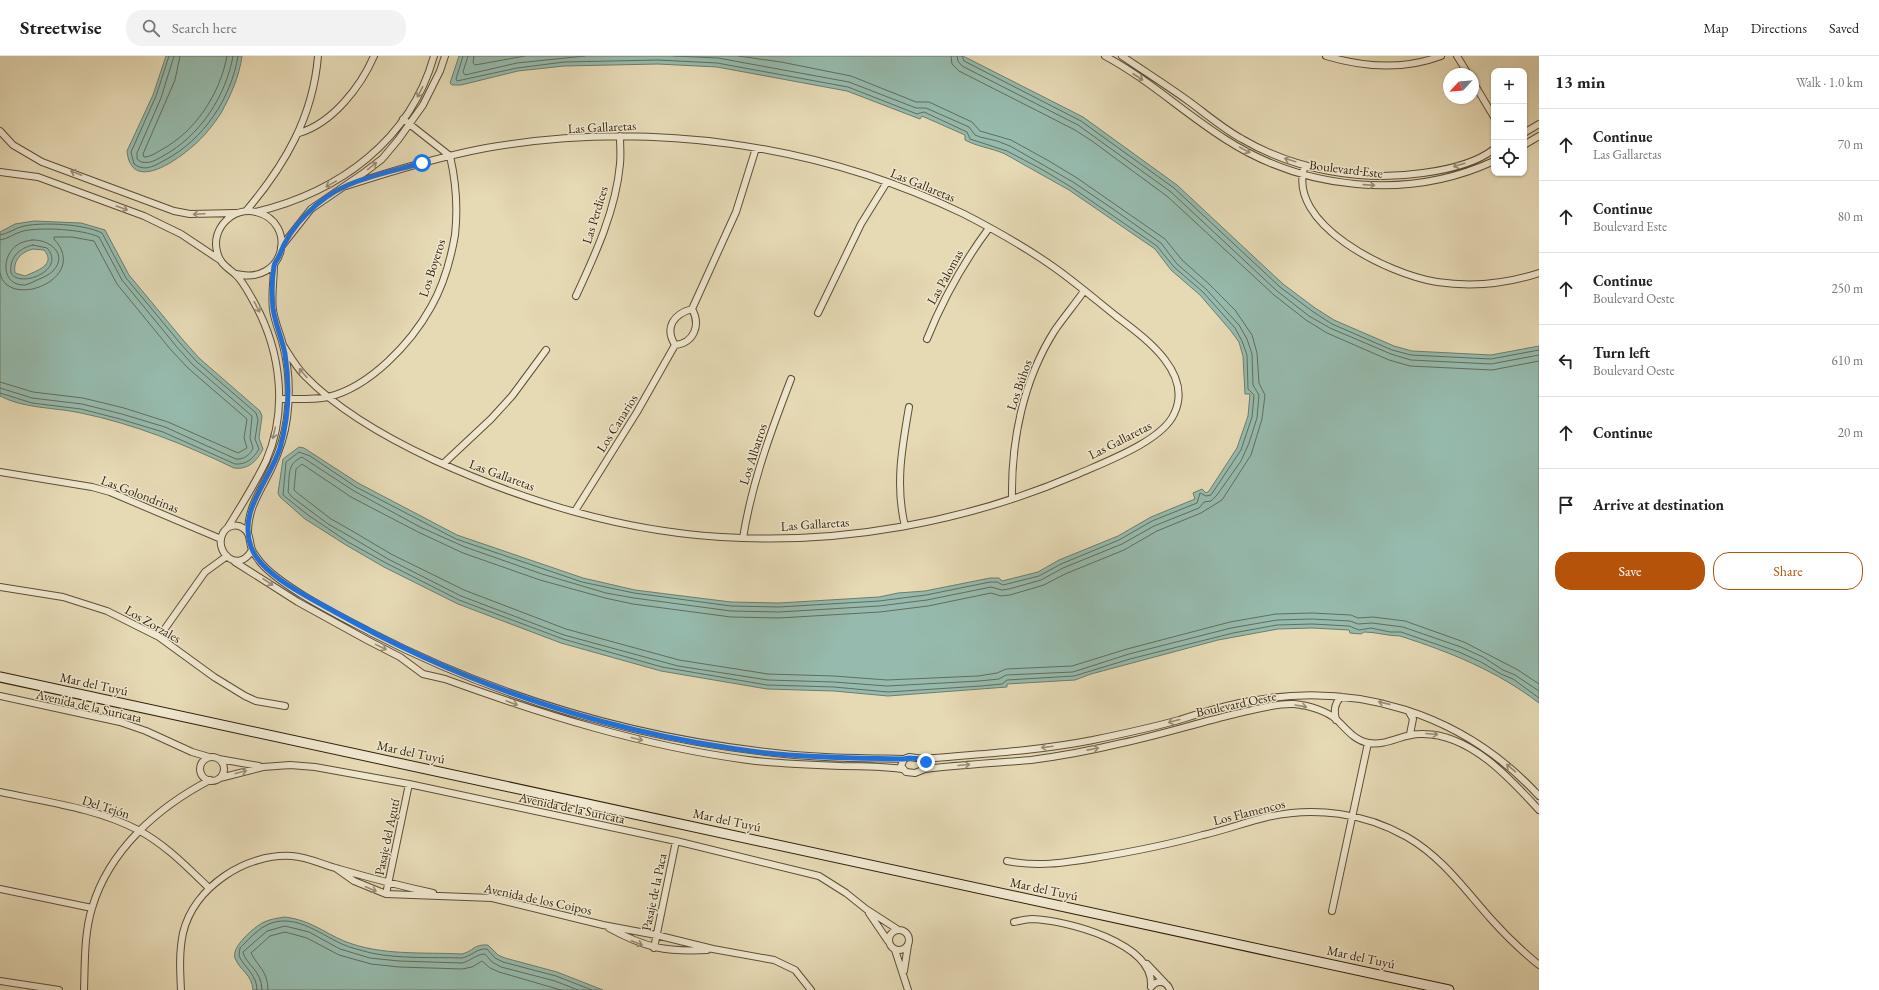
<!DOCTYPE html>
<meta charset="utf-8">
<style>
:root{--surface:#fff;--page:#f2f2f2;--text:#222;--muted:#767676;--line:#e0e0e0;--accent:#b45309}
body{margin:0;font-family:"EB Garamond",serif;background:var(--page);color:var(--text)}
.controls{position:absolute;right:12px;top:12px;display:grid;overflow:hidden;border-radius:8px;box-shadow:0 1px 3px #0004}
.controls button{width:36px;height:36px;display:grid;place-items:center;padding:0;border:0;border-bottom:1px solid var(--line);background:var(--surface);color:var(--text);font:20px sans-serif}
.compass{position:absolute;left:1443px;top:12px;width:36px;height:36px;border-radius:50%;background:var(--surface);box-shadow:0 1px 3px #0004;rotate:244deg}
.stop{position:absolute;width:12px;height:12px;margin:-9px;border:3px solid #1a73e8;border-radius:50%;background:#fff}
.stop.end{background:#1a73e8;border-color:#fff;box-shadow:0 1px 4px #0008}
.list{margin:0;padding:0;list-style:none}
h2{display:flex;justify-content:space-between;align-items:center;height:52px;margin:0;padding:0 16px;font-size:17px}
h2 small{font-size:13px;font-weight:400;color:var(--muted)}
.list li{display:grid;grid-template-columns:26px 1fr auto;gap:12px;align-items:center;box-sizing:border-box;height:72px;padding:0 16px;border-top:1px solid var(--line)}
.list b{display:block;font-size:15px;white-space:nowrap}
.list p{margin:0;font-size:13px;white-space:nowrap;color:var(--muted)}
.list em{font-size:13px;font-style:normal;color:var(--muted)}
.actions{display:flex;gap:8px;padding:12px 16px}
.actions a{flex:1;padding:9px 0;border:1px solid var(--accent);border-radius:16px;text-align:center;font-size:14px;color:var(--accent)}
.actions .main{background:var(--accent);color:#fff}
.icon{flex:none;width:22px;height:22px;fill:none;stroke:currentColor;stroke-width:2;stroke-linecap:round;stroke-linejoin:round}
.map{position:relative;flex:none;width:1539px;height:934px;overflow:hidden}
header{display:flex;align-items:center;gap:24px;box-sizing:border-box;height:56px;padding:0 20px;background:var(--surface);border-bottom:1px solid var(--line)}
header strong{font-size:19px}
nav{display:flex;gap:22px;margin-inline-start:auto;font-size:14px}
.search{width:280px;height:36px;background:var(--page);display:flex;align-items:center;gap:10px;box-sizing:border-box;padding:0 14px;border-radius:16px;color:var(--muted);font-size:15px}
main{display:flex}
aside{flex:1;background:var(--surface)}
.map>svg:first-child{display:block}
</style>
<header>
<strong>Streetwise</strong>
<div class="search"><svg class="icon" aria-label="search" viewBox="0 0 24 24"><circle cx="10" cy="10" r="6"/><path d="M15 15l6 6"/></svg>Search here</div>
<nav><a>Map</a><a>Directions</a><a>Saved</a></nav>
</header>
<main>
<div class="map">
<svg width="1539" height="934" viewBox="0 0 1539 934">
<rect width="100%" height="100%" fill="#e6dab5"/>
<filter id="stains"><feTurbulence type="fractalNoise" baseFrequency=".005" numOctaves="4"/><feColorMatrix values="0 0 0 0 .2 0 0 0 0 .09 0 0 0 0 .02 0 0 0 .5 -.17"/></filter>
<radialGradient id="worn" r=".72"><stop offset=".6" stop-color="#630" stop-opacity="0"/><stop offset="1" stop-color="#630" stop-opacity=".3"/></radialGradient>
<path fill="#96bbae" stroke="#6d7d6c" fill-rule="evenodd" d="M166,0H242C239,21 231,39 221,57C214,68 203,82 193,90C176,105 131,137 127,95L153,39Z
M459,0H963L1083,61L1177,129L1283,228L1315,252L1334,264L1394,290L1412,295L1491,299L1539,290V647C1497,615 1450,596 1400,580C1388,580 1376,576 1364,576L1361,578L1350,577L1349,574L1312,572L1278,573L1218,584L1091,618L1075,624L1007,628V631L888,640L834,635L767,633L661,615L561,587L458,548L384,511L346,489L305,463L280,441L278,437L283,403L299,391L304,392L358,427L457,479L583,522L635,534L731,546L779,547L879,541L898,537L925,535L990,522H999L1002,525L1038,516L1059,504L1118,480L1151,461L1195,443L1193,437L1202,433L1206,437L1209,435L1237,392L1248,360L1250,338H1245L1243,300L1239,286L1231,275L1200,239L1171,214L1155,193L1069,134L1005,98C992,92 978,91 965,84V79L922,60L920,63L847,35L717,11L658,8L564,10L518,15L461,29H452L450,27Z
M34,165L81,167L105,174L129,219L183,284L199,302L260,355L262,360L259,382L263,393C257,405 248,414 234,412C184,388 134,368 81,357C53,351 25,353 0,340V176L15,168ZM33,193L44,194C57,209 36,215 25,220L15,217C13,204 21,196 33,193Z
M285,861C310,864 323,876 344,885C381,900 423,896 462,898C474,895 473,888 488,889L498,899L505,902L557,916L603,934H253C252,918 240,915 235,902C231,891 254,871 264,866C271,863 278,862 285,861Z"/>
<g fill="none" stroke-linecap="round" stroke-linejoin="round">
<path stroke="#636d5c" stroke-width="1" d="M169,0L156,40L131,96L134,108C145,116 154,110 165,104C203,84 231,43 238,0
M174,0L161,42L137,97V103L141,106C150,108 156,104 163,100C200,80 226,40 233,0
M180,0L175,24L143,98L144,101C150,101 156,97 161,94C195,76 220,38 227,0
M463,0L456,23L457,25L517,12L564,6L658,4L717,7L848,31L917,58L924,56L967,76L970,83L1007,95L1043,114L1071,131L1157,190L1174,211L1203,236L1235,272L1242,285L1247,299L1248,333L1254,339L1252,361L1241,394L1211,439L1206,440L1200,437L1197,447L1152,465L1119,484L1061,508L1039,520L1003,529L997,526H990L926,539L879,545L779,551L731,550L634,537L582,526L456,483L356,431L310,400L299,396L286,406L283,439L308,459L348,486L386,507L459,544L563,583L662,611L767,629L834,631L888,636L981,630L1002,628L1007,624L1074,620L1130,603L1233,577L1277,569L1312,568L1349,570L1359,574L1371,572L1390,576H1401L1459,596L1481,606L1501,618L1513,623L1539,642
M468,0L463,16L465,19L517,7L585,0
M474,0L473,7L475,9L525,0
M674,0L718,2L849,26L916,52H926L969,71L975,79L980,81L997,85L1010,90L1073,126L1113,153L1161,187L1177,208L1206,233L1239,269L1247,283L1252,298L1253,329L1259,339L1257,362L1249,387L1241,405L1217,439L1211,445L1204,446L1199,452L1154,470L1122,488L1063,512L1041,524L1009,533L1002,534L991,531L927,544L879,550L779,556L731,555L634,542L606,537L542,518L465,491L420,471L354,435L302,401C286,408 290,421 288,436L292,441L328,468L351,481L388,503L461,540L564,579L678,610L768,624L834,626L887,630L979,625L999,623L1006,619L1073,616L1129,598L1231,572L1277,564L1312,563L1350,565L1358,568L1372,567L1403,571L1461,591L1483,601L1503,614L1515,619L1539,635
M738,0L781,6L851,20L916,46H929L972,66L980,75L1011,84L1049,105L1077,122L1165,183L1182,204L1209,228L1235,254L1252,279L1257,297L1259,327L1265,339L1262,363L1251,399L1222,444L1201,457L1157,475L1124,494L1065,518L1044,529L1010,539L1001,540L991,537L928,550L880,556L779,562L731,561L633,548L605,542L540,524L463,497L418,476L351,441L302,408L296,413L294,434L296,436L331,463L354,476L391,498L464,534L566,573L679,604L768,618L834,620L887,624L978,620L997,617L1006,613L1072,610L1127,593L1230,566L1276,558L1312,557L1351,559L1358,562L1373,561L1405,565L1464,586L1518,614L1539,628
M951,0L952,8L959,15L1075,74L1092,85L1168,141L1274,239L1306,264L1327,277L1389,304L1410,310L1492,314L1539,305
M957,0L958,5L962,10L1078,69L1171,136L1277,235L1309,260L1330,272L1391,298L1411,304L1491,308L1539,299
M962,0L964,5L1081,65L1174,132L1280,231L1312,255L1332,268L1392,294L1411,299L1491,303L1539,294
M0,179C8,178 15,172 24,170C44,166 84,168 102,177L126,222L180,287L196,305L256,357L258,364L255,383L259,393C254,402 246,409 235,408L163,376L120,363L81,353L32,347L0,337
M0,184C8,183 15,177 23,175C41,171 82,173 99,181L122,224L176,290L193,309L252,360L250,382L253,392C251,398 244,404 236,403L165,371L122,358L82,348L32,342L0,332
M32,184C49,183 69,198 53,215C49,219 42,222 37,224C33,226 29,228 25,229C1,230 1,200 17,189C21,186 27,185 32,184Z
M33,189L47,192C67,214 20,233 11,217C9,202 19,192 33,189Z
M0,217C7,255 91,223 54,183V181H72L94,185L117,228L171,294L189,313L247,363L244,382L247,392L238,397L168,366L124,352L83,342L33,336L0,326
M257,934C257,919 245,912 239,900L240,892C247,885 256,875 265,870C292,855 318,877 342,888C350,892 361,894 371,897C400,903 432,901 462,902C472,900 477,892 487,893L495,902L503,906L556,920L592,934
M262,934C262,914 245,908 243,896L267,875L285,870L309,876L340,893L370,902L399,905L462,907C470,905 477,898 485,898L492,906L501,911L555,925L578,934
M268,934C268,915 258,911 251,897L270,880L285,876L307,882L339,899L371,908L399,911L462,913L472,911L482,905L490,912L499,916L561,934"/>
<defs>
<path id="street" d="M1105,0C1148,23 1184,57 1225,83C1304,134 1407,145 1494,105
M1122,0C1144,15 1166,29 1187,44C1205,57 1222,72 1242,83C1295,114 1362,126 1423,117C1446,114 1475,108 1494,93
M1326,0C1363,11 1404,14 1441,0
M1457,0L1468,18
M1473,26L1494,61
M0,75L13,89L42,106L174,155L190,158L236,157
M299,77C333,67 361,30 374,0
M1524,77L1539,68
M1524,89L1539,80
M1305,109C1284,168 1390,219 1437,226C1471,231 1506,228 1539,217
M0,116L38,121L144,160L181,178L220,204
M246,155C285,109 313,61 318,0
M256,156C339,136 410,85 434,0
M281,191L311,153L365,116L382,103L398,84L423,49L440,15L445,0
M576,240C595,199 616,154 620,108C621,99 620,90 620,80
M692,253L736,156L756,92
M692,253C701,269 694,287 675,289C664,271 674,258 692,253Z
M818,257L861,168L887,126
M927,283C943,243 963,207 989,172
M283,289C290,300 296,311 305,320C339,355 391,384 434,404C524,445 622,475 721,481C841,489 967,466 1078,418C1105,406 1162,385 1174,358C1194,317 1145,282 1116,260C1096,244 1076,227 1055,212C1027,192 995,174 964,158C817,87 647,64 486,92C438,101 392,115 346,130
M280,343C296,343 313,344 328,341C370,331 411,287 431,251C443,230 451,202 455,179C458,152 456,126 450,100L403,63
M443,408L491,363L512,340L546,294
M0,416L92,431L110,436L221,483
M1012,443C1011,385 1023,324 1055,274C1064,261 1075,248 1084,235
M575,455L637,356L675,289
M905,470C895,430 902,391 909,351
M228,471C241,450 255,428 266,405C288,355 281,296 255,248C250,239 243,225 235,218C227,211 219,207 217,195C211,173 233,150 256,156C298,166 286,230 236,218
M248,476C248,450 262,433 272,411C279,396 285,378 287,362C290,339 289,312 283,289C280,277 275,267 273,254C271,239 274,224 274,209
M743,482C752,426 771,375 791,323
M252,494C238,519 213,495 223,477C227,470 236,467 243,472C251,477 249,486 252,494C254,498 258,503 261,507C283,532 340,560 370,576C494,640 628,680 766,696C812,702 858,702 904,703
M235,506L298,546L367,584L400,601L423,618L445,623C544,659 643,690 748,704C779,708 810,709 841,710C862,710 881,710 902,713
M0,531L63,541L107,555L159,581L214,621L245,640L256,645L285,650
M159,581L205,516L227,500
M0,640L120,666L146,675L192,696L209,701
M1409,656L1413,663L1410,678
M1336,664C1334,655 1334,648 1341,641
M200 713a12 12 0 1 1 24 0a12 12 0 1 1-24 0Z
M219,703L259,710
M924,703C980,698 1037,695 1093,684C1122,678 1150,672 1179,664C1201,657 1222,650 1245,646C1355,624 1463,657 1539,740
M925,713L926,709L924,703L909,701L904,703L901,710L906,716L915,717L925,713C960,709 996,707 1031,704C1061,700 1093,694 1122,687C1160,679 1197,667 1235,658C1254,654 1275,647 1294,648C1308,649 1327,655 1337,664C1346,673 1355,685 1369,687C1387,690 1402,678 1420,678C1468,676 1509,721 1539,754
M220,722L263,711L290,709L315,711L409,728L676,785L819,820L846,837L866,853L897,873
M0,736C46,746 96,752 138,774C165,788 188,812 209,832
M1007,805C1038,811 1063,807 1094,802C1131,796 1167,789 1203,779C1225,774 1246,766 1267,761C1315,750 1365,757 1407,781C1442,801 1465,834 1491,863C1506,880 1522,895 1539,909
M337,813L354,825L386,838L492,842L603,869L656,879L713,893L774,904L795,914L811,934
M0,833L92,852
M386,838L409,728
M1332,855L1368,687
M869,857L888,885
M1014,866C1020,865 1026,863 1032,863C1066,864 1154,887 1151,930
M609,872C646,892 665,896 707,894
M889 884a10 10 0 1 1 20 0a10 10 0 1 1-20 0Z
M654,892L676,785
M895,894L908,934
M1147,908L1165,927
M904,915L908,889
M0,925L59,934
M1151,931C1157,923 1167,925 1170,934
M84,934C85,907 84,878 92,852C109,794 158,751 210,724
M181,934C180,915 179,896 183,877C194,831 246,797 292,800C308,801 323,809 339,813C370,822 401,830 433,837"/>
<path id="secondary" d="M0,621L1449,934"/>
</defs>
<use href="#street" stroke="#5e4e34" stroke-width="8"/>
<use href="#secondary" stroke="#301f09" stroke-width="11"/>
<use href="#street" stroke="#efe7cf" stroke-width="6"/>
<use href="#secondary" stroke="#efe7cf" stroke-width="9"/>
</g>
<defs><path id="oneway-shaft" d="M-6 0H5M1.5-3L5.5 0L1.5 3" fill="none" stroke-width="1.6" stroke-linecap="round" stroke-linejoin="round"/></defs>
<g stroke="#998d76">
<use href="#oneway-shaft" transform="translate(1138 21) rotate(33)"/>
<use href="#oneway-shaft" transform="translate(420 36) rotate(117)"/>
<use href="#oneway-shaft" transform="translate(1245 94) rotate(28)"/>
<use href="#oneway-shaft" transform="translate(1290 104) rotate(-163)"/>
<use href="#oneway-shaft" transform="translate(1459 109) rotate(163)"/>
<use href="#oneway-shaft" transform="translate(372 110) rotate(-39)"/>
<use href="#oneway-shaft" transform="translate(76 117) rotate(-158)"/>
<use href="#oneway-shaft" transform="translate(331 128) rotate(151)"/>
<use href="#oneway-shaft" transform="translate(1369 129) rotate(4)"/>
<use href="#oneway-shaft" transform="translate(122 152) rotate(20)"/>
<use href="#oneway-shaft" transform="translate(199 158) rotate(177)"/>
<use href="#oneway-shaft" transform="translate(257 251) rotate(62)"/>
<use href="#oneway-shaft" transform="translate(303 317) rotate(-131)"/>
<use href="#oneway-shaft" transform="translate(274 377) rotate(103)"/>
<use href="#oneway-shaft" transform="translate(268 526) rotate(33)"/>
<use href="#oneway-shaft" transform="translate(381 591) rotate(26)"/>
<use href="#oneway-shaft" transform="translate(512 647) rotate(20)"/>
<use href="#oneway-shaft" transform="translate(1384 647) rotate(-167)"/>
<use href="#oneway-shaft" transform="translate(1301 650) rotate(10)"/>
<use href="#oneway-shaft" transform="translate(1174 665) rotate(165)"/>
<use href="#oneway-shaft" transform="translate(1432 678) rotate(5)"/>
<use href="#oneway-shaft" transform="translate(637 683) rotate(14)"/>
<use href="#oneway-shaft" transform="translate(1047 691) rotate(173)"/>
<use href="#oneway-shaft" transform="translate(1093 693) rotate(-11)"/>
<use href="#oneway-shaft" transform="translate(964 709) rotate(-5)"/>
<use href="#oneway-shaft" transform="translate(1511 712) rotate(-140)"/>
<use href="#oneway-shaft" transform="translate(241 716) rotate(-15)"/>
<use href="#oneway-shaft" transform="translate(371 833) rotate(23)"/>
<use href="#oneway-shaft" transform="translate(637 887) rotate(21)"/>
</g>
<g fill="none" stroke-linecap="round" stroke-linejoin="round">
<path stroke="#1a73e8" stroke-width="5" d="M422,107C397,114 371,119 348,129C318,142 290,170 279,200C277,205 275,205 274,210C272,222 272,241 273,252C275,268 282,282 285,298C290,330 289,361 280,392C269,426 238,454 251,491C261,519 310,542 335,556C470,632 613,679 767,697C813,702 858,702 904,703L909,702L924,703L926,706"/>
</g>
<g text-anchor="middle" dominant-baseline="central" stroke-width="3" stroke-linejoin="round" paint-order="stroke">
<g font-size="13" fill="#301f09" stroke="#efe7cf">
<text transform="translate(602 71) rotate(-3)">Las Gallaretas</text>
<text transform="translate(1346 113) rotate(7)">Boulevard Este</text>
<text transform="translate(923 129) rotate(22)">Las Gallaretas</text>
<text transform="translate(595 159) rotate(-73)">Las Perdices</text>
<text transform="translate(432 212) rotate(-72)">Los Boyeros</text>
<text transform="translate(945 221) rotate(-61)">Las Palomas</text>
<text transform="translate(1019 329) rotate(-71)">Los Búhos</text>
<text transform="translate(617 367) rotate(-58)">Los Canarios</text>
<text transform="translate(1120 384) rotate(-27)">Las Gallaretas</text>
<text transform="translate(753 398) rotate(-72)">Los Albatros</text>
<text transform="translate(502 419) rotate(20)">Las Gallaretas</text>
<text transform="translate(140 438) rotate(21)">Las Golondrinas</text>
<text transform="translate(815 468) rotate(-4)">Las Gallaretas</text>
<text transform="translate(153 568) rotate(30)">Los Zorzales</text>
<text transform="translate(94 628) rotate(12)">Mar del Tuyú</text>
<text transform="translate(1236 648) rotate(-12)">Boulevard Oeste</text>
<text transform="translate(89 650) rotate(13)">Avenida de la Suricata</text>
<text transform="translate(411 696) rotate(12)">Mar del Tuyú</text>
<text transform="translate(106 751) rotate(18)">Del Tejón</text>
<text transform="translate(572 752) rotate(12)">Avenida de la Suricata</text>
<text transform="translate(1249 756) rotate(-14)">Los Flamencos</text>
<text transform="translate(727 764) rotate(12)">Mar del Tuyú</text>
<text transform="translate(387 781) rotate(-78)">Pasaje del Agutí</text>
<text transform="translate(1044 833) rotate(12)">Mar del Tuyú</text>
<text transform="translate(654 836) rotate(-78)">Pasaje de la Paca</text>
<text transform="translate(538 843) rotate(12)">Avenida de los Coipos</text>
<text transform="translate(1361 901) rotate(12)">Mar del Tuyú</text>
</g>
</g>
<rect width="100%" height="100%" filter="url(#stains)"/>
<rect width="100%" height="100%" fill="url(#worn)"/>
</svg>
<div class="controls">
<button>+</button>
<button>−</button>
<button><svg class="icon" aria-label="locate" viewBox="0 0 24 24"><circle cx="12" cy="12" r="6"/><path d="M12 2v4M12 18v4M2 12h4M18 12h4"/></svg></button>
</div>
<svg class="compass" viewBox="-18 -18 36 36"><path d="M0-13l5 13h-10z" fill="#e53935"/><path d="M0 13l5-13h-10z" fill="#767676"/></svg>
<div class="stop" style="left:422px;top:107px"></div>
<div class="stop end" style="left:926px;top:706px"></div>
</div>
<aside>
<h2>13 min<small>Walk · 1.0 km</small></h2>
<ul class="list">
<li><svg class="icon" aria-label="ahead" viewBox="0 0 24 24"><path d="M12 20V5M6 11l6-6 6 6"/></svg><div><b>Continue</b><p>Las Gallaretas</p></div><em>70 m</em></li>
<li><svg class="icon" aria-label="ahead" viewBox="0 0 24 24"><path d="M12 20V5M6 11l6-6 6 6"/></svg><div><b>Continue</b><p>Boulevard Este</p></div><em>80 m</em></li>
<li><svg class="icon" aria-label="ahead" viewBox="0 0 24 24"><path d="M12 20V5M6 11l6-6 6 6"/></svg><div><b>Continue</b><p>Boulevard Oeste</p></div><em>250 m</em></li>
<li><svg class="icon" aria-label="left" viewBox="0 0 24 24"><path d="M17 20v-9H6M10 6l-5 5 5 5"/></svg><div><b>Turn left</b><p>Boulevard Oeste</p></div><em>610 m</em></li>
<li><svg class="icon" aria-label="ahead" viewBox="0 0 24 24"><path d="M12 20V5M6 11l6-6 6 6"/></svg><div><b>Continue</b></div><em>20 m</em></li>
<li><svg class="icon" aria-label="arrive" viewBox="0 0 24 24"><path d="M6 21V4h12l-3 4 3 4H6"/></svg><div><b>Arrive at destination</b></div></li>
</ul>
<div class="actions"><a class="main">Save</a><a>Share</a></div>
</aside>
</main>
